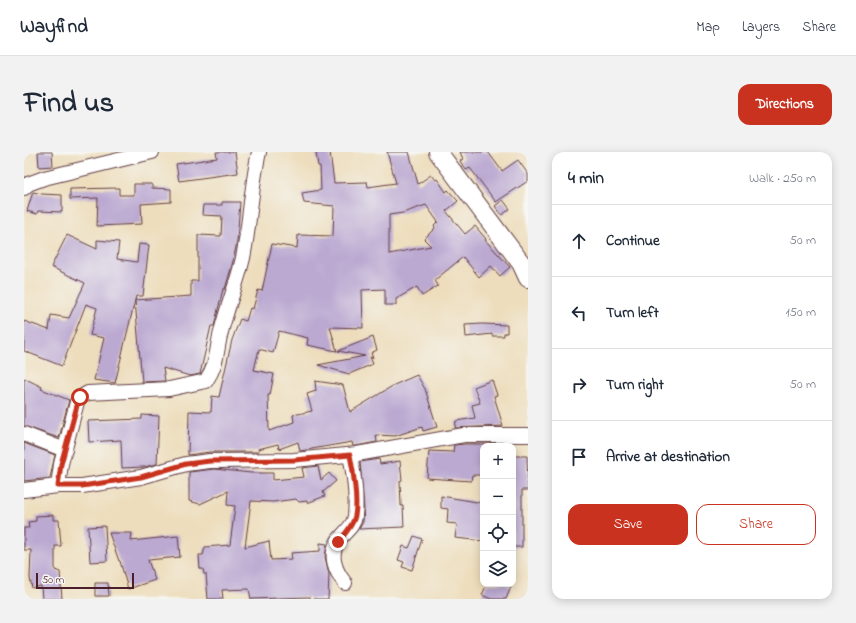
<!DOCTYPE html>
<meta charset="utf-8">
<style>
:root{--surface:#fff;--page:#f2f2f3;--text:#1f2937;--muted:#747a83;--line:#e0e1e3;--accent:#c8321e}
body{margin:0;font-family:"Indie Flower",sans-serif;background:var(--page);color:var(--text)}
.controls{position:absolute;right:12px;bottom:12px;display:grid;overflow:hidden;border-radius:8px;box-shadow:0 2px 10px #0003}
.controls button{width:36px;height:36px;display:grid;place-items:center;padding:0;border:0;border-bottom:1px solid var(--line);background:var(--surface);color:var(--text);font:20px sans-serif}
.scale{position:absolute;left:12px;bottom:10px;width:98px;box-sizing:border-box;padding-left:4px;border:2px solid #4a1f2b;border-top:0;font-size:11px;line-height:14px;white-space:nowrap;color:#4a1f2b;-webkit-text-stroke:3px #f6f6f2;paint-order:stroke}
.stop{position:absolute;width:12px;height:12px;margin:-9px;border:3px solid #c8321e;border-radius:50%;background:#fff}
.stop.end{background:#c8321e;border-color:#fff;box-shadow:0 1px 4px #0008}
.list{margin:0;padding:0;list-style:none}
h2{display:flex;justify-content:space-between;align-items:center;height:52px;margin:0;padding:0 16px;font-size:17px}
h2 small{font-size:13px;font-weight:400;color:var(--muted)}
.list li{display:grid;grid-template-columns:26px 1fr auto;gap:12px;align-items:center;box-sizing:border-box;height:72px;padding:0 16px;border-top:1px solid var(--line)}
.list b{display:block;font-size:15px;white-space:nowrap}
.list em{font-size:13px;font-style:normal;color:var(--muted)}
.actions{display:flex;gap:8px;padding:12px 16px}
.actions a{flex:1;padding:9px 0;border:1px solid var(--accent);border-radius:12px;text-align:center;font-size:14px;color:var(--accent)}
.actions .main{background:var(--accent);color:#fff}
.icon{flex:none;width:22px;height:22px;fill:none;stroke:currentColor;stroke-width:2;stroke-linecap:round;stroke-linejoin:round}
.map{position:relative;flex:none;width:504px;height:447px;overflow:hidden;border-radius:12px}
header{display:flex;align-items:center;gap:24px;box-sizing:border-box;height:56px;padding:0 20px;background:var(--surface);border-bottom:1px solid var(--line)}
header strong{font-size:19px}
nav{display:flex;gap:22px;margin-inline-start:auto;font-size:14px}
.intro{display:flex;align-items:center;justify-content:space-between;box-sizing:border-box;height:96px;padding:0 24px}
h1{margin:0;font-size:28px}
.button{padding:10px 18px;border-radius:12px;background:var(--accent);color:#fff;font-size:14px;font-weight:700}
main{display:flex;gap:24px;padding:0 24px}
aside{flex:1;background:var(--surface);border-radius:12px;box-shadow:0 2px 10px #0003}
.map>svg:first-child{display:block}
</style>
<header>
<strong>Wayfind</strong>
<nav><a>Map</a><a>Layers</a><a>Share</a></nav>
</header>
<div class="intro"><h1>Find us</h1><a class="button">Directions</a></div>
<main>
<div class="map">
<svg width="504" height="447" viewBox="0 0 504 447">
<rect width="100%" height="100%" fill="#f6f6f2"/>
<filter id="ink" filterUnits="userSpaceOnUse"><feTurbulence type="fractalNoise" baseFrequency=".025" numOctaves="2"/><feDisplacementMap in="SourceGraphic" scale="8" xChannelSelector="R" yChannelSelector="G"/><feConvolveMatrix kernelMatrix="1 2 1 2 8 2 1 2 1" color-interpolation-filters="sRGB"/></filter>
<filter id="wash" filterUnits="userSpaceOnUse"><feTurbulence type="fractalNoise" baseFrequency=".012" numOctaves="4" result="noise"/><feDisplacementMap in="SourceGraphic" scale="16" xChannelSelector="R" yChannelSelector="G"/><feGaussianBlur stdDeviation="0.9" result="paint"/><feColorMatrix in="noise" values="0 0 0 0 0 0 0 0 0 0 0 0 0 0 0 0 0 1.4 0 .05"/><feComposite in="paint" operator="in"/></filter>
<g filter="url(#wash)">
<rect width="100%" height="100%" fill="#edddbc"/>
<g id="blocks">
<path fill="#bba9d1" fill-rule="evenodd" d="M14,0H28L29,14L15,15Z
M192,0H211L214,21L155,29L152,12L193,6Z
M292,0H306L310,31L343,30L344,35L372,31L363,0H385L394,32L407,23L411,28L413,27L422,40L424,38L434,49L422,59L441,82L451,74L462,87L461,88L486,115L476,124L467,114L455,125L439,105L411,128L414,134L398,144L393,135L372,147V153H361V137L338,138L339,176L306,175L313,199L283,193L284,186L255,179L249,201L235,197L230,218L250,222L246,243H244L245,279L270,270L269,263L288,259L283,242L292,239L291,229L319,233L326,260L370,233L393,223L401,237L413,275L399,279L398,275L371,284L352,283L353,290L332,294H329L328,290L276,299L274,290L255,297L254,292L234,297L235,300H186L164,303L165,259L187,260L188,244L195,245L208,188L216,167L222,169L226,156L229,157L234,138L238,139L248,92L273,96L274,83L309,84L310,54L280,51L278,41L297,38L296,14H294ZM402,53L414,70L410,74L411,76L400,87L407,94L365,102V63L379,61Z
M436,0H464L478,19L494,8L504,22V29L472,50L446,16L442,18L436,9L439,7Z
M110,32H128V36L147,37V50L117,52L118,72L73,74L74,46L46,47V37L95,36V43H110Z
M9,40L18,42L38,43V60L14,59L13,62L3,59Z
M479,48L486,57L478,63L471,54Z
M198,50H216L213,90L208,113L201,137H199L190,174H187L176,222L166,224L139,216L141,229L118,230L111,148L167,144V129H174V83L197,84L198,64L178,63L179,53H198Z
M43,83L73,97V88L95,90L93,107L113,110L115,92L125,93L119,144H112L91,231L70,228L80,186L66,183L73,156L62,152L38,214L0,199V169L25,178L27,163L45,166L61,131L27,115Z
M458,172L483,173V181H480V184H468V182L442,185L441,173Z
M349,185L353,198L347,201L349,206L346,205L349,212L325,222L294,213L341,204L314,199Z
M0,226L18,235L17,237L45,248L35,286L0,274Z
M468,228L473,243L470,244L479,274L431,276L432,269L451,266L448,253L456,251L450,235Z
M118,263L135,264L133,312L120,315L98,316L97,288L65,290L64,269L118,267Z
M0,291L31,303L26,326L0,329Z
M441,292H485V294H459V323H448L447,329L403,326L405,299L429,300L430,293Z
M489,304H503L504,338H498V395H489Z
M355,307L356,312L376,309L378,328L376,329L377,354H379L380,375L335,377L339,370L340,357L336,310Z
M294,314L297,328L305,321L312,329L299,340L301,344L283,351V349L275,350L272,347L249,350L227,349L221,395L245,389L247,408L268,407L267,401L296,399V391L303,392L301,405L305,422L304,447H286V445L227,447L225,437L198,438L199,447H184L182,422H180L179,417H176L175,403H179L181,395L206,393L211,354L203,353L204,339L176,352L165,349V320L190,317L227,321H249V328L280,325L278,316Z
M417,344L459,351V389L431,386L433,372L423,371L424,357L417,356Z
M29,363V368H35L37,394H31V418L36,420L38,447H18L17,434L8,436L6,426L7,398H0V376H5L4,370L12,369V364Z
M81,374L83,409L66,410L64,375Z
M85,381H108L107,389L154,384L156,405L124,408L131,428L104,437L96,409H95Z
M390,384L398,387L388,418L378,415L380,410L374,408L379,394L385,396Z
M71,431H84L85,444H71Z
M463,432H482L487,435L482,447H467L458,443Z"/>
</g>
</g>
<g filter="url(#ink)">
<use href="#blocks" fill-opacity="0" stroke="#623c41" stroke-width="1"/>
<g fill="none" stroke-linecap="round" stroke-linejoin="round">
<defs>
<path id="minor" d="M0,36L4,32L20,26L128,0
M0,282L41,298
M34,334H58L117,325L162,312L186,309L270,308L333,302L440,283H504
M0,338L34,334L37,312L53,250L57,245L64,241L145,237L182,229C194,211 192,199 197,180C203,155 213,132 219,106C226,71 227,35 235,0
M321,431C311,419 305,403 314,389C320,380 330,375 331,364C333,344 330,322 326,303"/>
<path id="tertiary" d="M414,0L497,111L504,126"/>
</defs>
<use href="#minor" stroke="#623c41" stroke-width="16"/>
<use href="#tertiary" stroke="#623c41" stroke-width="20"/>
<use href="#minor" stroke="#fff" stroke-width="14"/>
<use href="#tertiary" stroke="#fff" stroke-width="18"/>
</g>
</g>
<g fill="none" stroke-linecap="round" stroke-linejoin="round" filter="url(#ink)">
<path stroke="#c8321e" stroke-width="5" d="M56,245L54,250L37,312L34,334H58L117,325L162,312L186,309L270,308L326,303C329,317 335,354 330,367C327,376 320,383 314,390"/>
</g>
</svg>
<div class="controls">
<button>+</button>
<button>−</button>
<button><svg class="icon" aria-label="locate" viewBox="0 0 24 24"><circle cx="12" cy="12" r="6"/><path d="M12 2v4M12 18v4M2 12h4M18 12h4"/></svg></button>
<button><svg class="icon" aria-label="layers" viewBox="0 0 24 24"><path d="M12 4l9 5-9 5-9-5zM3 14l9 5 9-5"/></svg></button>
</div>
<div class="scale">50 m</div>
<div class="stop" style="left:56px;top:245px"></div>
<div class="stop end" style="left:314px;top:390px"></div>
</div>
<aside>
<h2>4 min<small>Walk · 250 m</small></h2>
<ul class="list">
<li><svg class="icon" aria-label="ahead" viewBox="0 0 24 24"><path d="M12 20V5M6 11l6-6 6 6"/></svg><div><b>Continue</b></div><em>50 m</em></li>
<li><svg class="icon" aria-label="left" viewBox="0 0 24 24"><path d="M17 20v-9H6M10 6l-5 5 5 5"/></svg><div><b>Turn left</b></div><em>150 m</em></li>
<li><svg class="icon" aria-label="right" viewBox="0 0 24 24"><path d="M7 20v-9h11M14 6l5 5-5 5"/></svg><div><b>Turn right</b></div><em>50 m</em></li>
<li><svg class="icon" aria-label="arrive" viewBox="0 0 24 24"><path d="M6 21V4h12l-3 4 3 4H6"/></svg><div><b>Arrive at destination</b></div></li>
</ul>
<div class="actions"><a class="main">Save</a><a>Share</a></div>
</aside>
</main>
